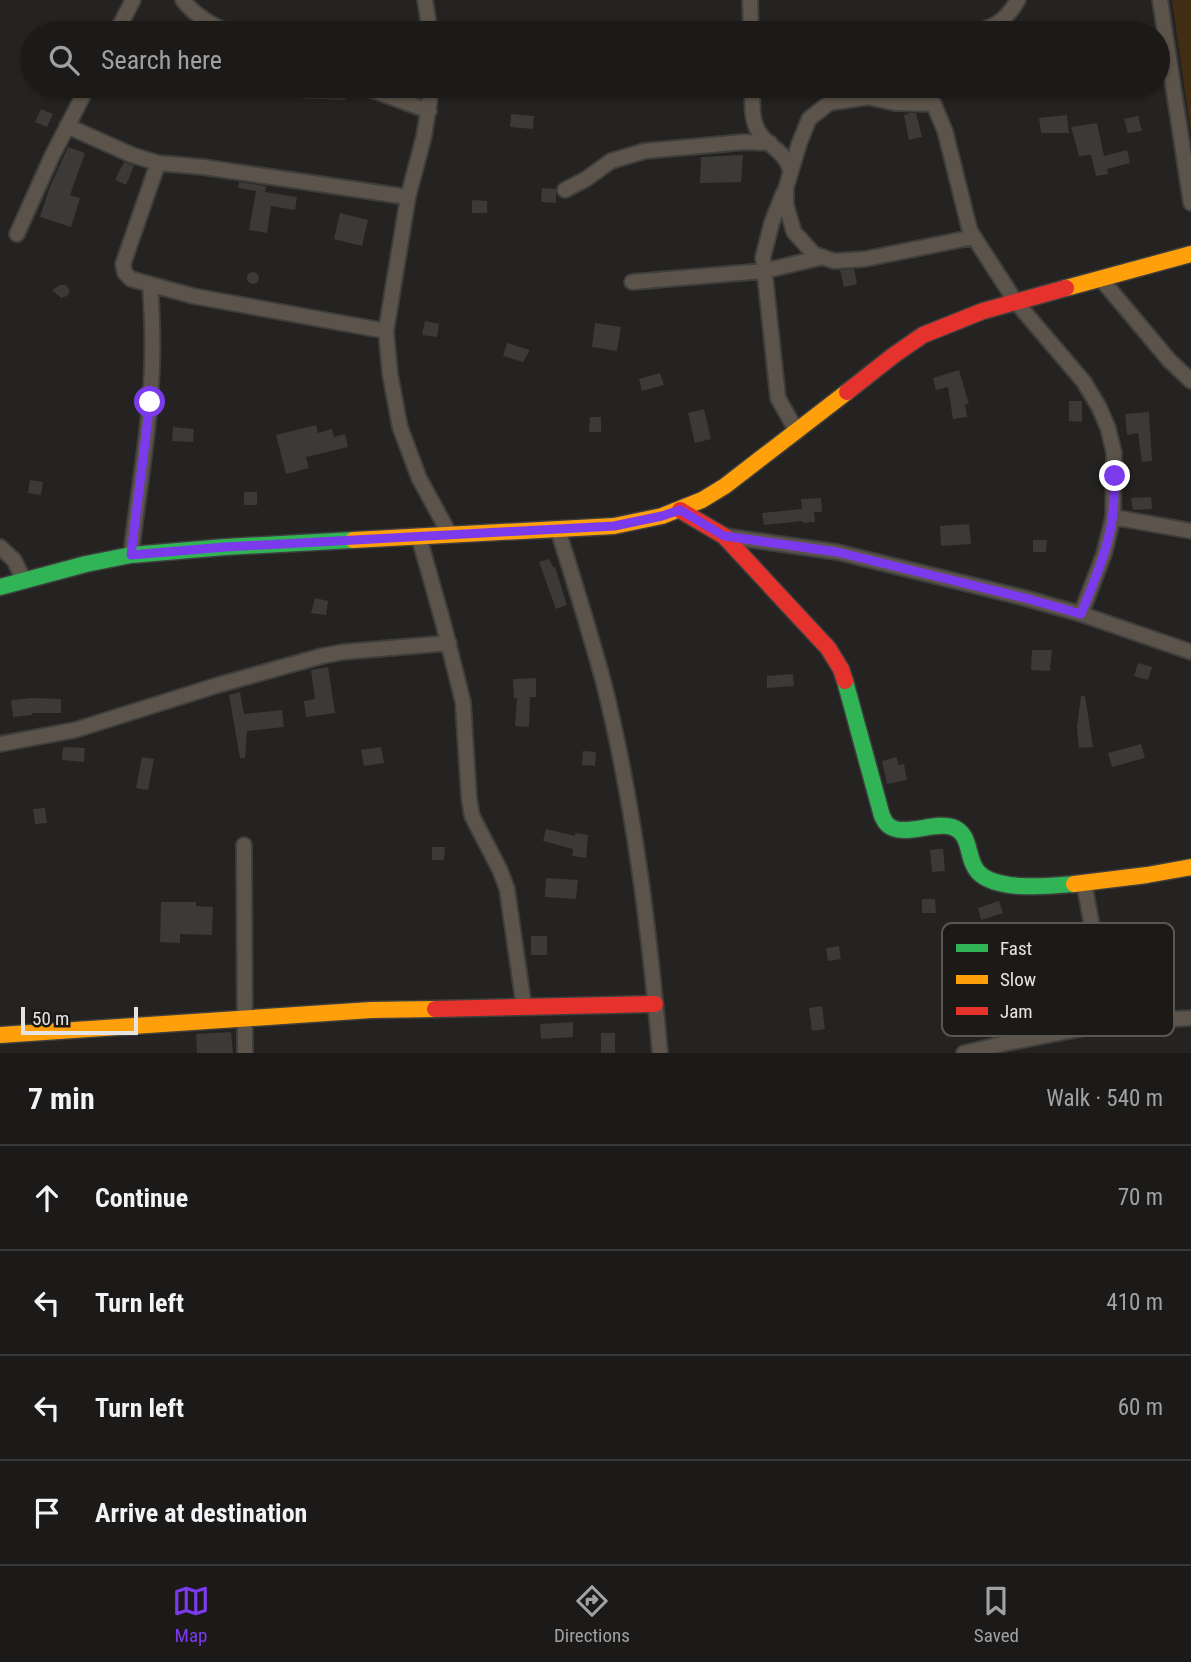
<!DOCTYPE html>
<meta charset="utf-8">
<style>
:root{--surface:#1b1a19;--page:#282726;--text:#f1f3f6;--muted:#a0a1a2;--line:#393838;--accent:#7c3aed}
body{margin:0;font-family:"Roboto Condensed",sans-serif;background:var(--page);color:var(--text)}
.scale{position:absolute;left:21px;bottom:18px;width:117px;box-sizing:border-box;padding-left:7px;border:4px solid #e5e4e2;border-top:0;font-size:19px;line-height:24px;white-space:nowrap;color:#e5e4e2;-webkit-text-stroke:5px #1c1a17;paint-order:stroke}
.stop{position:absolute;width:21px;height:21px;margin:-16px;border:5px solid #7c3aed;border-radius:50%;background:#fff}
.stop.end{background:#7c3aed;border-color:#fff;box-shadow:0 2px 7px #0008}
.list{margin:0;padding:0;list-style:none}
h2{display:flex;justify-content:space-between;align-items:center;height:91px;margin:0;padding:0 28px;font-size:30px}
h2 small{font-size:23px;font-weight:400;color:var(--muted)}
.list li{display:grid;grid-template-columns:46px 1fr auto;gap:21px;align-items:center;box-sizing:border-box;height:105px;padding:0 28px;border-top:2px solid var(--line)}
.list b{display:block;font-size:26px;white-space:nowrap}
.list em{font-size:23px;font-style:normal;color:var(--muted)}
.icon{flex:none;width:38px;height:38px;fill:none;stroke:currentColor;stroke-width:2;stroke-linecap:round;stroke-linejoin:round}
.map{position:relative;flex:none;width:1191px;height:1053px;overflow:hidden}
.search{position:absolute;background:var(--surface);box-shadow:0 2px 5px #0004;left:21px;right:21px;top:21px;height:77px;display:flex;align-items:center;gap:18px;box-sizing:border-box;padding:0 24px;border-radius:38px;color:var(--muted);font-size:26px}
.sheet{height:511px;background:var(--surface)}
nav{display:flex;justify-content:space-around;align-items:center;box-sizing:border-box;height:98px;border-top:2px solid var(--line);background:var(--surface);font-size:19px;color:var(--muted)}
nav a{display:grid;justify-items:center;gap:4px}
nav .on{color:var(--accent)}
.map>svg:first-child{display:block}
</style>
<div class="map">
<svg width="1191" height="1053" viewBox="0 0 1191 1053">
<rect width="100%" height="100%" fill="#242321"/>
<path fill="#402d13" d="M1172,0H1191V134Z"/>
<path fill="#3b3a38" d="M295,86H317V87L346,91L345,100L289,98Z
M41,109L53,114L47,127L35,122Z
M911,113H916L922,137L909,140L904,115Z
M511,114L534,116L533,129L510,127Z
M1067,115L1069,133H1041L1039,118Z
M1138,116L1142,131L1128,133L1124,119Z
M1097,123L1104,156L1127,150L1130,163L1107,169L1108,174L1096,176L1091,155L1079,156L1071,127Z
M68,147L85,153L70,195L80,198L71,227L40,217L49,189Z
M743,155L741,182L700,183L701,157Z
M124,162L134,166L126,185L115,180Z
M239,182L266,186L265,192L297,197L295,210L271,206L267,233L249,230L256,191L238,188Z
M542,188L556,189V203L541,202Z
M472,200L487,201V213H472Z
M340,213L368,220L362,246L334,239Z
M854,269L857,284L844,287L840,270Z
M247 278a6 6 0 1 1 12 0a6 6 0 1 1-12 0Z
M60,285H66L70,291L67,296L61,298L52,290Z
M425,321L439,324L437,337L422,335Z
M595,323L621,327L617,351L592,347Z
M507,343L530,350L523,362L503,356Z
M959,370L969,404H965L967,417L953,419L948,387L936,390L933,378Z
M660,373L664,385L642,391L639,379Z
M1069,401H1082V422L1069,421Z
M704,409L711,439L695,443L688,413Z
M1149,412L1152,461L1142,462L1138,433L1127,435L1125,414Z
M590,417H601V432H589Z
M316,425L318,433L332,429L334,437L345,434L348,447L306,457L309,468L286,474L276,435Z
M173,427L194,429L193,442L172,441Z
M30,480L43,482L41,495L28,493Z
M244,492H257V505H244Z
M1151,497L1152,509L1133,510L1131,498Z
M821,498L822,512H814L815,522L803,523V521L764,525L762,513L802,509L801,499Z
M969,524L971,544L941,546L940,526Z
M1033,540H1047L1046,552H1033Z
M549,559L553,567H555L567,605L556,609L539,562Z
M315,598L328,601L326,615L311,613Z
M1032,650H1052L1050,671L1031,670Z
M1138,663L1152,667L1148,680L1134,676Z
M328,667L335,713L306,717L304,701L315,699L311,670Z
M793,674L794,686L767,688V676Z
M536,678V697H530L529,727L515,726L517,698H514L513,679Z
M240,692L244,714L282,710L284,727L247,731L245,758H240L229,695Z
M1081,696H1085L1093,747L1079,748L1077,727Z
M31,698L61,699V713H32V715L13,717L11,700Z
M1141,744L1145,758L1112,767L1108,753Z
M63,747L85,748L84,762L62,760Z
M381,747L384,763L364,766L361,750Z
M583,751L596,752L595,766L582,765Z
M142,757L154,759L148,790L136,788Z
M897,757L898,765L904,764L907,780L887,784L882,761Z
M45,808L47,823L35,824L33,809Z
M546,829L575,836V833L588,835L586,858L572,856L573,849L543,841Z
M432,847H445L444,860H432Z
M937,849H943L945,871L932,872L930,850Z
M546,878L578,880L576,899L545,897Z
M922,899H935L936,913H922Z
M999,901L1003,913L981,920L978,908Z
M161,902H196V906L213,907L212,935L180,934V943L160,942Z
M531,936H547V955H531Z
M839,946L841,959L828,961L826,948Z
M822,1006L825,1029L812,1031L809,1008Z
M573,1022V1037L541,1039L540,1024Z
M231,1032L233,1053H197L196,1034Z
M601,1033H615V1053H601Z"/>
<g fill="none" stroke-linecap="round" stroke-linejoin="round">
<defs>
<path id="street" d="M183,0C195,16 212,25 230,33
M425,0L430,33
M750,0L751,33
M1160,0L1191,203
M116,33L133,0
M974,33C997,26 1005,21 1018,0
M361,86L429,111
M432,86L424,136L408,197L386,331L390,374L400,427L419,478L450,535
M752,86C753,102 750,122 761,135C772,149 784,151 790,169
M881,86L868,97L829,103L809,119L799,144L786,188V205L794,232L814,254L834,261L865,259L974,237
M926,86L945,131L970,231L1016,302L1084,382L1099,407L1108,428L1114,453L1113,517
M868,97L895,103L934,104
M67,126L132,155L158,163L203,167L408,197
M158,163L123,264L125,273L131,279L193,296L386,331
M565,190L586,179L611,161L645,151L744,142L770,143
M783,194L772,222L763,257L778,398L797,432
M17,234L52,156L88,86
M1101,279L1169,360L1191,381
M632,282L764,271L823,257
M558,530C574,581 590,632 604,684C634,805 649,929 660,1053
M724,536L837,552L1025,598L1081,614L1191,652
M419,537L444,626L463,702L469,798L472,816L500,870L507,889L524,1007
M0,547L14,560L24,580
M131,555C138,493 150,429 152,366C153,339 152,312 150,285
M1081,614L1104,554L1113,517L1191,531
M0,744L75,730L218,685L322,656L343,652L449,643
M244,845L245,1053
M1084,883L1110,1023
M964,1053L1007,1043L1110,1023L1191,1018"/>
<path id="fast" d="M0,587L86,564L131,555L225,547L353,540
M845,681L882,816C884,819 885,823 888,825C902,838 935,821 952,827C972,833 966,859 978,872C997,892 1050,886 1074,884"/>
<path id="slow" d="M1066,288L1191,254
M353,540L614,526L662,516L702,500L725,486L847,392
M1074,884L1147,875L1191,867
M0,1035L371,1010L435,1009"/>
<path id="jam" d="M847,392L894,355L923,335L983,311L1066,288
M680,510L724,536L828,648L841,669L845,681
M435,1009L655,1004"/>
</defs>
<use href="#street" stroke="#3e3e3d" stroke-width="18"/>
<use href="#fast" stroke="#3e3e3d" stroke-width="19"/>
<use href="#slow" stroke="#3e3e3d" stroke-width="19"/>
<use href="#jam" stroke="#3e3e3d" stroke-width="19"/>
<use href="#street" stroke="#5c544a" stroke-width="14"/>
<use href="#fast" stroke="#30b455" stroke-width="16"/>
<use href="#slow" stroke="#ff9f0a" stroke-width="16"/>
<use href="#jam" stroke="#e5322d" stroke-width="16"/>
</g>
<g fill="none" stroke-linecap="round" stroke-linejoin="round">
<path stroke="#7c3aed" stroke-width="9" d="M150,402L131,555L225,547L614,526L662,516L680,510L724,536L837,552L1025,598L1081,614C1093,583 1107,553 1112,520C1114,506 1114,491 1115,476"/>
</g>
<rect x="942" y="923" width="232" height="113" rx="10" fill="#1c1a17" stroke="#585754" stroke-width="2"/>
<rect x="956" y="944" width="32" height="8" fill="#30b455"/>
<rect x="956" y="975" width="32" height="9" fill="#ff9f0a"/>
<rect x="956" y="1007" width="32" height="8" fill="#e5322d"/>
<g font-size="19" fill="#e5e4e2">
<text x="1000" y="955">Fast</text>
<text x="1000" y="986">Slow</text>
<text x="1000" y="1018">Jam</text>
</g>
</svg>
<div class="scale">50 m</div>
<div class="stop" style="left:150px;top:402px"></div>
<div class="stop end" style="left:1115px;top:476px"></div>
<div class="search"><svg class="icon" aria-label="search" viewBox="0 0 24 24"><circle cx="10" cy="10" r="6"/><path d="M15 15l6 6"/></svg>Search here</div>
</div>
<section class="sheet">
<h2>7 min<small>Walk · 540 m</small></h2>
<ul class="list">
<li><svg class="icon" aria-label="ahead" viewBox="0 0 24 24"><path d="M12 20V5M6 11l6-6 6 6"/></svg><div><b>Continue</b></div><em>70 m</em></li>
<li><svg class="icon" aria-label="left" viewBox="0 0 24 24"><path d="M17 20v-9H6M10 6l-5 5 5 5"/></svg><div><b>Turn left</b></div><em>410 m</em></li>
<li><svg class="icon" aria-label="left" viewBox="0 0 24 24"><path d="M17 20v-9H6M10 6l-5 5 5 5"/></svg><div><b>Turn left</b></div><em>60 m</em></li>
<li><svg class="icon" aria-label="arrive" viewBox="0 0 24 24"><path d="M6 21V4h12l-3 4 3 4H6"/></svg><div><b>Arrive at destination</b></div></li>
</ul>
</section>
<nav>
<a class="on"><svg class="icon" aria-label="map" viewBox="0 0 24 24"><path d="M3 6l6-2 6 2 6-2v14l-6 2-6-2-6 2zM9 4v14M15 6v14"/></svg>Map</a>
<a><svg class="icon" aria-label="directions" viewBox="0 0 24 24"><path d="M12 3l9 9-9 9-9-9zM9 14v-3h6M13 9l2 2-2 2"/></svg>Directions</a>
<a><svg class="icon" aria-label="saved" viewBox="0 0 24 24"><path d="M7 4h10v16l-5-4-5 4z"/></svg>Saved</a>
</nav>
